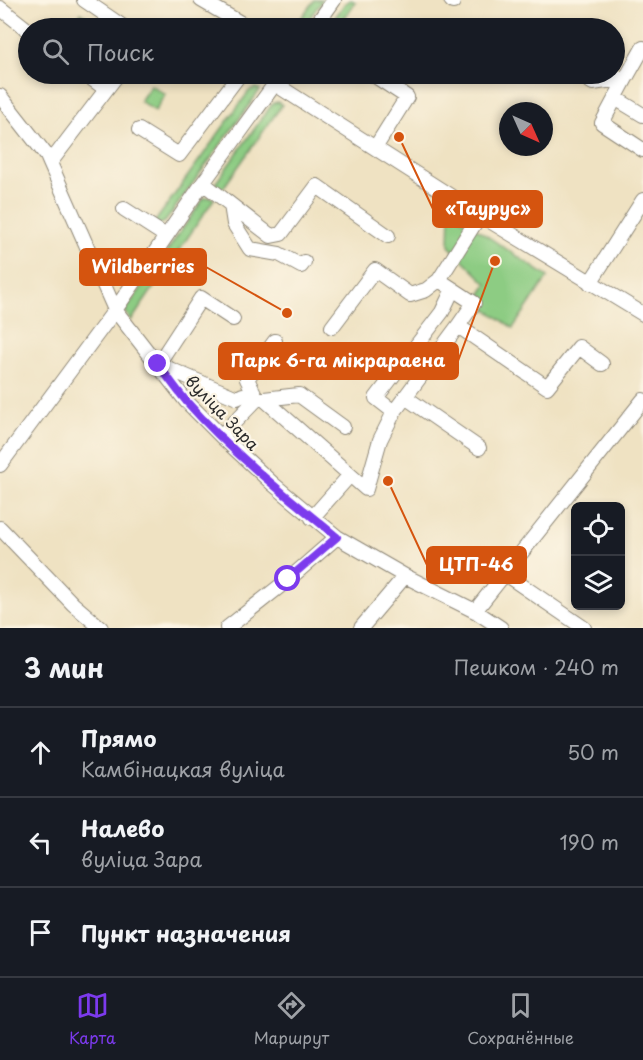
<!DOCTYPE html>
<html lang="ru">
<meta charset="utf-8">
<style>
:root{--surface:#171b24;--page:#20242c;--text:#f1f3f6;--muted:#9ea1a6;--line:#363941;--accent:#7c3aed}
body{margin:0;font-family:"Playpen Sans",sans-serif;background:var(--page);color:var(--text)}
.controls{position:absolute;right:18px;bottom:18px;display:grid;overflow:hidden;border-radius:9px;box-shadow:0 3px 9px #0003}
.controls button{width:54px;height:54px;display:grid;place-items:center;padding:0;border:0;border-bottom:2px solid var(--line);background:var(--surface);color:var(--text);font:30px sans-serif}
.compass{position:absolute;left:499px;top:102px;width:54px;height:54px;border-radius:50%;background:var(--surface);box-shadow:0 3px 9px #0003;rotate:135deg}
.stop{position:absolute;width:18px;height:18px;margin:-14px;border:4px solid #7c3aed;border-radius:50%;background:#fff}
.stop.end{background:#7c3aed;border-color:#fff;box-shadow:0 2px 6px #0008}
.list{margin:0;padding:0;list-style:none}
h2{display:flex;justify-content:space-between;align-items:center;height:78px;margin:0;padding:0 24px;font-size:26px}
h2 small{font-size:20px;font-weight:400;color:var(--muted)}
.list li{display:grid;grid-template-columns:39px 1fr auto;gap:18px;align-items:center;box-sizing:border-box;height:90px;padding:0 24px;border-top:2px solid var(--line)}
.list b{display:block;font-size:22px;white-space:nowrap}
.list p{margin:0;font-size:20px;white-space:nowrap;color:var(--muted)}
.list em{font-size:20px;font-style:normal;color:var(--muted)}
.icon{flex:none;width:33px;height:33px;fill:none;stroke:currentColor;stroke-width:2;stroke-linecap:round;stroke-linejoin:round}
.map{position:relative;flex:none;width:643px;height:628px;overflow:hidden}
.search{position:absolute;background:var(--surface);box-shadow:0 3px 9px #0003;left:18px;right:18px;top:18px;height:66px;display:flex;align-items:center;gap:15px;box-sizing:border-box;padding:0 21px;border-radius:33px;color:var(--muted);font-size:22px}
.sheet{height:348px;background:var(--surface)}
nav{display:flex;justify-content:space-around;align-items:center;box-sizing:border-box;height:84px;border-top:2px solid var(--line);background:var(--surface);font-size:16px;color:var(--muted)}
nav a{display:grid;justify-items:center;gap:3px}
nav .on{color:var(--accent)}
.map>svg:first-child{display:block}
</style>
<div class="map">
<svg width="643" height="628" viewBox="0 0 643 628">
<rect width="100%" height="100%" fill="#fcf5e5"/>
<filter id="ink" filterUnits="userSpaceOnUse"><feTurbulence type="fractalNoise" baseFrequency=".0167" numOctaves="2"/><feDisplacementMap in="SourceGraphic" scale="12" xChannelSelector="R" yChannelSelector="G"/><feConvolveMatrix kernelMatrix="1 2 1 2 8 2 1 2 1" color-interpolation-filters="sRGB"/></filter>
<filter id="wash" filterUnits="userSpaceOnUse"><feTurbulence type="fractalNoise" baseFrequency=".008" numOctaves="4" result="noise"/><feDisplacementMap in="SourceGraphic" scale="24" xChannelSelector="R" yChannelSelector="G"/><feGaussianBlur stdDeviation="1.35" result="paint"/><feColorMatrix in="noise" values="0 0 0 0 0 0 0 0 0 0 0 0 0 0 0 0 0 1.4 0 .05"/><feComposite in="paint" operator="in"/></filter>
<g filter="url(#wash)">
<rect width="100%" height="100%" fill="#efe2c2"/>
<path fill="#8dcc83" stroke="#5c7c57" stroke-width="1.5" d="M314,0H323L302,28H294Z
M351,0L356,2L337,28H328L345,3Z
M81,13L102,28H70Z
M151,85L165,94L155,111L140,101Z
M256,88L260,90L165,222L158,225L154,223L249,91Z
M278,102L282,105L221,191L216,189L217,181L273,103Z
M211,197L214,199L131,321L125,311L204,198Z
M450,211L548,277L513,328L476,302L487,284L449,246Z"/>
</g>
<g filter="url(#ink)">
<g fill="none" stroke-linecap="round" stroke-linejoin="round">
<defs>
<path id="minor" d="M84,0L125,28
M201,0L249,28
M451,0L453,2
M0,8L28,30
M314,28L334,0
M85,74L106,89
M579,74L593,83L626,78L643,48
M375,76L407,97L375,148
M626,78L602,123L643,150
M275,84L480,215L643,314
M0,96L47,156L50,163L115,310L186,401L221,436L273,484L337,537L405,576L475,611L501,628
M615,98L643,115
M139,130L179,155L240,74
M50,163L118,74
M203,183L271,236L281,234L317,186L388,236
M231,205L234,224L250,249L279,254L301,266L304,262
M124,209L166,236
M439,280L474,303L458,326L547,387L579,347L602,364
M590,283L643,200
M233,319L201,298L158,364L237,398L243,395L257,399
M332,327L375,270L410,295L426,290L439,280L480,215
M405,397L479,448
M257,399L247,379L275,341
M264,399L299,395L343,427
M394,412L376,398L442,312L453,289
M221,436L257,399H264L366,489L380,440L394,412L458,326
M0,465L115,310L203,183L282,74
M312,518L350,475
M0,528L73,604L101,628
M505,574L584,628
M475,611L643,400
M227,628L289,579L337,537
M361,628L405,576"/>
</defs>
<use href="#minor" stroke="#8d8676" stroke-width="16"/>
<use href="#minor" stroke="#fff" stroke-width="14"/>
</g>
</g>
<g fill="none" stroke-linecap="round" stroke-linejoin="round" filter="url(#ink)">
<path stroke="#7c3aed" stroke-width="8" d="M158,364C167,376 176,389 186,401C230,451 285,495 337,537L288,579"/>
</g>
<g text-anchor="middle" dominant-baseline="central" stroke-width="4.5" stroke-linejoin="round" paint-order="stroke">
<g font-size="16" fill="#2b2b2b" stroke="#fcf5e5">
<text transform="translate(223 412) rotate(46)">вуліца Зара</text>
</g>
</g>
<path fill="none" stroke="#d5540f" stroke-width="2" d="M399 137L433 209M287 313L206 267M495 261L458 361M388 481L427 565"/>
<g fill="#d5540f" stroke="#fcf5e5" stroke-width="2">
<circle cx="399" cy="137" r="6"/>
<circle cx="287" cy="313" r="6"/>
<circle cx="495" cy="261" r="6"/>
<circle cx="388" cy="481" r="6"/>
</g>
<g fill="#d5540f" stroke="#d5540f" stroke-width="2">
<rect x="433" y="191" width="109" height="36" rx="6"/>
<rect x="80" y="249" width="126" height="36" rx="6"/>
<rect x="219" y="343" width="239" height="36" rx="6"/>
<rect x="427" y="547" width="99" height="36" rx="6"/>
</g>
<g font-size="18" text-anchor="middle" font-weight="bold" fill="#fff">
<text x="488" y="215">«Таурус»</text>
<text x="143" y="273">Wildberries</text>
<text x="338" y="367">Парк 6-га мікрараена</text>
<text x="476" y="571">ЦТП-46</text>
</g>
</svg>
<div class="controls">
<button><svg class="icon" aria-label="locate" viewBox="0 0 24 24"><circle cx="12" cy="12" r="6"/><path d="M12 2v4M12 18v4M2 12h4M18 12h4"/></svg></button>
<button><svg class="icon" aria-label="layers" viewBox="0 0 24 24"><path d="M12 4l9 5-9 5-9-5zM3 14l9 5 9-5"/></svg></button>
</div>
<svg class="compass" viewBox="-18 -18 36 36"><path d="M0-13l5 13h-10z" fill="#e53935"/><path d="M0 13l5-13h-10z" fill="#9ea1a6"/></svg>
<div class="stop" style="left:288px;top:579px"></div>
<div class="stop end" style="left:158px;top:364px"></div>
<div class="search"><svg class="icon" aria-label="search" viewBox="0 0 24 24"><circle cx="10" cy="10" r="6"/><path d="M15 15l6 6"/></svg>Поиск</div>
</div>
<section class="sheet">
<h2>3 мин<small>Пешком · 240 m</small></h2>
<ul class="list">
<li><svg class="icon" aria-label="ahead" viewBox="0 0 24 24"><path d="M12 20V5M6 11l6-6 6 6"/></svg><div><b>Прямо</b><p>Камбінацкая вуліца</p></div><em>50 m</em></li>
<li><svg class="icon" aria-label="left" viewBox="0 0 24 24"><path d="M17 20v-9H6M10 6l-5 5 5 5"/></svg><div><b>Налево</b><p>вуліца Зара</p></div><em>190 m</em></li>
<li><svg class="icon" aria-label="arrive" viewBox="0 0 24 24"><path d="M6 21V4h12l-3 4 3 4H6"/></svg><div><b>Пункт назначения</b></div></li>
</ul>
</section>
<nav>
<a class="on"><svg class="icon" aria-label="map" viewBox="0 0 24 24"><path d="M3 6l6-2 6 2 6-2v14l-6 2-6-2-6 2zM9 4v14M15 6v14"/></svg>Карта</a>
<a><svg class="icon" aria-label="directions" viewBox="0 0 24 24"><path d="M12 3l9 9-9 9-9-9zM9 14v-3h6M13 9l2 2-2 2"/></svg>Маршрут</a>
<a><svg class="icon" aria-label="saved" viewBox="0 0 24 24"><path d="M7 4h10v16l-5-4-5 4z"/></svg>Сохранённые</a>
</nav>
